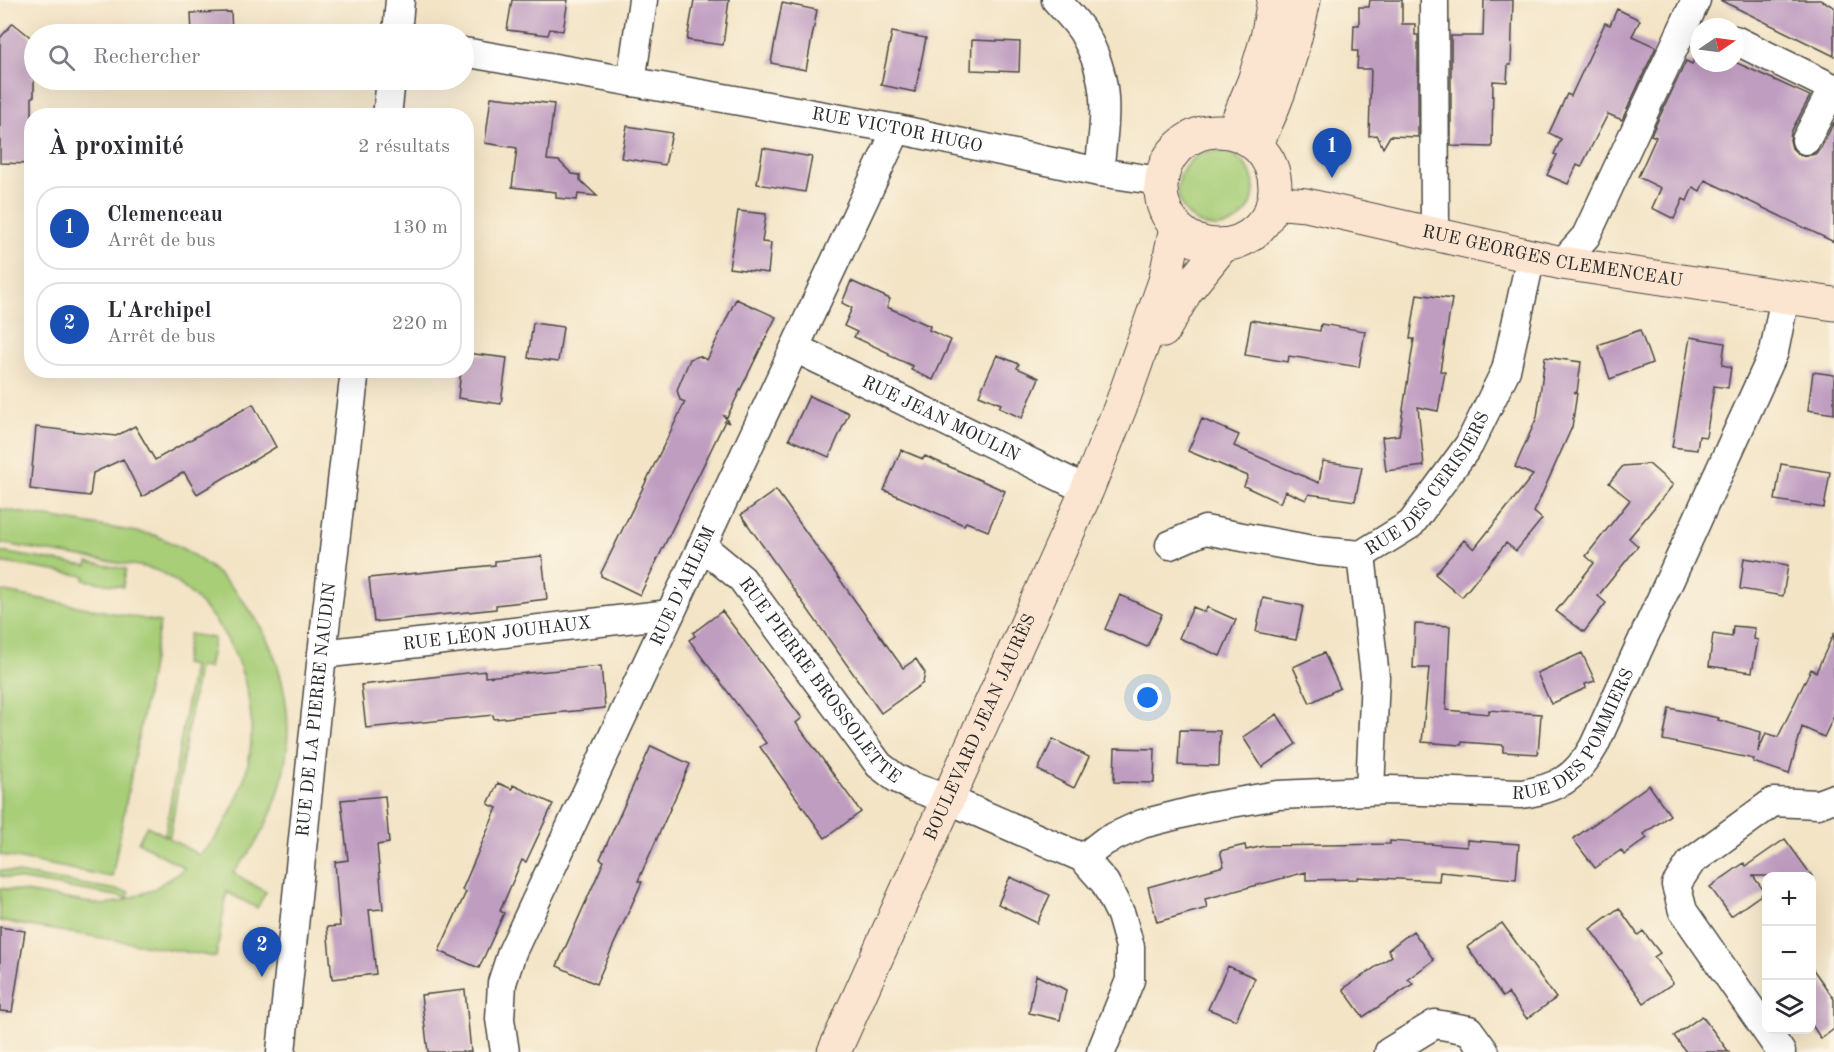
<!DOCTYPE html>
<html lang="fr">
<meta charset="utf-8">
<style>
:root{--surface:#fff;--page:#f7f7f7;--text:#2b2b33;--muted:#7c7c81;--line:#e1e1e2;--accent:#b5179e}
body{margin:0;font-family:"Old Standard TT",serif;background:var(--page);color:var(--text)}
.controls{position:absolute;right:18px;bottom:18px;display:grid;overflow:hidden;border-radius:12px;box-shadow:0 6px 24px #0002}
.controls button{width:54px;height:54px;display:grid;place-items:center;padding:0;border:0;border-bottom:2px solid var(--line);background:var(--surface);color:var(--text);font:30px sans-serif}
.compass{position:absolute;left:1690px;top:18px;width:54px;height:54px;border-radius:50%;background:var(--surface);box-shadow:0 6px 24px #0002;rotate:77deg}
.you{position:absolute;left:1148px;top:698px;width:21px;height:21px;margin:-15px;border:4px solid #fff;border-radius:50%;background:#1a73e8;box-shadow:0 0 0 9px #1a73e833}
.badge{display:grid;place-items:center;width:39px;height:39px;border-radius:50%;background:var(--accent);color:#fff;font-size:20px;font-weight:700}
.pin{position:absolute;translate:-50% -50px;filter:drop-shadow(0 2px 3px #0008)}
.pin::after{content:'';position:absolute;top:32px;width:21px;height:18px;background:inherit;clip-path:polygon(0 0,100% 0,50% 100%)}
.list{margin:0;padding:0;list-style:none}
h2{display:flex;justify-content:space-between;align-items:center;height:78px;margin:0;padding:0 24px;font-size:26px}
h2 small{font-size:20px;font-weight:400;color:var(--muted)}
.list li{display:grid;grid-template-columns:39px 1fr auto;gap:18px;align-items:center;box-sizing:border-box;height:84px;margin:0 12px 12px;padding:0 12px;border:2px solid var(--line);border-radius:24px}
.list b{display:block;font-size:22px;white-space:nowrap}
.list p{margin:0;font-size:20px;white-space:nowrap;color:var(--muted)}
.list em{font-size:20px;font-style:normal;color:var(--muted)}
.icon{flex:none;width:33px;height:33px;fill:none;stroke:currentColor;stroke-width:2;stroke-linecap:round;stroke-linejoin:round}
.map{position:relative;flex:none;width:1834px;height:1052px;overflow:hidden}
.search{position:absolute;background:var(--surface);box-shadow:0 6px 24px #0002;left:24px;top:24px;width:450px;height:66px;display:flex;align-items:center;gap:15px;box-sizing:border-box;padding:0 21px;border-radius:33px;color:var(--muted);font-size:22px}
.panel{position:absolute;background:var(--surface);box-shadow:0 6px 24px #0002;left:24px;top:108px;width:450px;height:270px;border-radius:24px}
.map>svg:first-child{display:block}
</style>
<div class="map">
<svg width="1834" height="1052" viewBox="0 0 1834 1052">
<rect width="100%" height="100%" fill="#fcf5e5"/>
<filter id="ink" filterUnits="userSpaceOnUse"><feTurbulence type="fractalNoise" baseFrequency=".0167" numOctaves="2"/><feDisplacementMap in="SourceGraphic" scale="12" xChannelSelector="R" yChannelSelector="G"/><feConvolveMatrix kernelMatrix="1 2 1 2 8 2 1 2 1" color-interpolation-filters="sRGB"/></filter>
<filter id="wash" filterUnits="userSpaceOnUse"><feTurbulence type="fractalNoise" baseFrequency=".008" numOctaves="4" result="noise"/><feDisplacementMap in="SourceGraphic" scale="24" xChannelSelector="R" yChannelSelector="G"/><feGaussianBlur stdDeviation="1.35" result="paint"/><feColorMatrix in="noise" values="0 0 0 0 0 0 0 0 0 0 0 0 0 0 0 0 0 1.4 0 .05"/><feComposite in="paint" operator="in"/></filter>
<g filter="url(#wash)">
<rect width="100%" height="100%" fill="#f3e4c6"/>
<path fill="#a8ce78" stroke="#6a7c52" stroke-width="1.5" d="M1178 189a38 38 0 1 1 76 0a38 38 0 1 1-76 0Z
M0,509L154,535C293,590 331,762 233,873L266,892L257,908L227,892L216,957L0,921V888L103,905L122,901L152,890L185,868L138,842L147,826L165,835L193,666L184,664L189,634L214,638L208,668L198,667L170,836H165L199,855C214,843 225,824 233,807C269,735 250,648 191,594C181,585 170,576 158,571C145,565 126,565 113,562C75,556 38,550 0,543Z
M0,552L87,566L88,562L126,569L123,587L84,580L85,576L0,562Z
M0,591L160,622L112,877L0,855Z
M0,870L129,892L128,898L0,876Z"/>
<g id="blocks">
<path fill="#bf9dc1" d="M512,0H568L563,31L550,29L548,35L507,30Z
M694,0H729L723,45L687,40Z
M1370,0H1402V24H1415V35H1418V137L1390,136L1383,148L1377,135L1369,136L1371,69H1357L1358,51H1353L1354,25H1359V7H1369Z
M1484,0H1513L1511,65H1508L1507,82L1493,81L1492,147L1451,146V36H1483Z
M1720,0H1820L1834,7V56Z
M782,3L817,10L806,70L771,63Z
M1617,9L1640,20L1632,36L1656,47L1622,120L1608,114L1581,167L1577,165L1568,184L1547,175L1557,155L1554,154L1561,139L1549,133L1567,94L1571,96L1577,83L1605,23L1610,25Z
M231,12L232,34H192L191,13Z
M13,23L34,40V96L32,97V164L0,163V38Z
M892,32L926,38L915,92L881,85Z
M972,40L1020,42L1019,72L971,70Z
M1699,48V63L1735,62L1810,96L1791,132L1790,140L1792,148L1798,154L1806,156L1815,154L1821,148L1834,122V242L1705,180L1700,191L1693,187L1687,201L1683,199L1674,219L1652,208L1661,188L1638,177L1656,137L1651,135L1686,61L1692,64Z
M491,97L554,104L547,160L559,161L572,174L580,175V180L597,196L578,194L577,200L556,198V192L512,187L517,148L485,143Z
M627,126L672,133L665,165L621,158Z
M763,148L812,157L805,192L757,184Z
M738,211L766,214L762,242L771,243L768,273L729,268Z
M851,281L890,299L887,307L930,326L929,330L951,340L933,380L911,370L913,366L888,355L889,353L854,337L857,332L844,326L852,308L842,303Z
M1417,294L1452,299L1440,371L1445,372L1438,411L1418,407L1424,466L1386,471L1382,437L1399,435L1414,339H1410Z
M736,299L776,317L727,417L724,416L729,423L725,421L640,595L601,576V573L685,402L680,400L677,390L690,359L699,356L707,360Z
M1251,320L1320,331L1321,324L1365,331L1359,367L1289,356L1288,362L1245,355Z
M533,323L563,327L558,362L528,358Z
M1640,330L1652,363L1610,379L1598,345Z
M1690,337L1725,343L1722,365L1731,367L1728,388L1714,386L1706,437L1699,436L1697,450L1672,447Z
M466,353L507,358L501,404L458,398L461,370H466Z
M997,355L1019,364L1017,368L1039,378L1022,418L999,408L1001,404L979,395Z
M1545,357L1581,362L1577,392L1574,393H1577L1572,427L1534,512L1542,519L1516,551L1506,543L1462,597L1435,574L1464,540L1474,549L1533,475L1515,467L1537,417Z
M1813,372L1834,375V414L1808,410Z
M809,396L849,413L829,457L789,439Z
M253,404L276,447L197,494L184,472L142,497L123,459L93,473L90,496L30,489L36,427L116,436L135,426L155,460Z
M1202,419L1239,435L1234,446L1319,483L1323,461L1362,467L1355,501L1309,494L1306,500L1285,491L1280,503L1244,486L1248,476L1188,451Z
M901,450L923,459L925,456L1005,491L988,531L966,522L964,525L884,490Z
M1649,464L1673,485L1629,538L1638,546L1598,596L1606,603L1584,632L1556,611L1594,563L1586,556L1630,500L1609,483L1623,466Z
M1781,464L1830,472L1824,508L1775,500Z
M776,490L903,668L916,659L925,673L923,683L881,713L741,515Z
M542,556L547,599L496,605V609L374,622L369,578L495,565V561Z
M1744,558L1788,565L1783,596L1740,589Z
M1120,595L1162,614L1147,647L1105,629Z
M1263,598L1303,606L1296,640L1256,632Z
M1193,607L1205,612L1207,607L1236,620L1220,656L1179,638Z
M722,611L802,718L796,723L861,812L825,838L760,747L766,743L689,640L695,636L693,633Z
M1415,624L1450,626L1446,710L1489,714V710L1541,714L1538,754L1503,752V745L1462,742L1461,745L1422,742L1429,668H1413Z
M1733,626L1755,628L1754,639L1758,640L1752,672L1709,666L1713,634L1732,637Z
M1834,633V716L1824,737L1802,727L1789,774L1753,762L1754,759L1663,740L1669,708L1719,718L1718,720L1761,732L1758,752L1766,733L1778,737L1811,669L1816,672Z
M1324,653L1340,688L1310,703L1293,667Z
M1582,653L1595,681L1585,684L1586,688L1551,704L1537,673Z
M601,666L605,708L494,719L493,715L366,728L361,685L485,671V677Z
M1277,714L1296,744L1262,767L1243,737Z
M1180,730L1220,731L1219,766L1178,765Z
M1053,739L1089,757L1074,788L1038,770Z
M651,746L690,764L638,881L642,882L596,984L557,966L604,861L600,859Z
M1115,748L1155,749L1154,783L1114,782Z
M498,783L512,789L513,785L553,804L526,862L522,860L500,911L504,913L479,968L439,951L466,892L462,890L497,808L488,804Z
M1649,785L1670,815L1644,834L1647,838L1624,855L1621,850L1595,868L1573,839Z
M385,796L389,843L377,845L383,909L369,910L376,974L332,979L327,927L340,926L335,862L348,860L341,800Z
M1785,839L1812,876H1753L1765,892L1731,916L1710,887L1744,863L1746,866Z
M1467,840L1519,844L1516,879L1440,872L1439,881L1358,877V879L1306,880V872L1205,899L1207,908L1157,922L1148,887L1224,866L1220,851L1245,845L1246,850L1264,846L1390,844V841L1467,847Z
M1010,877L1050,895L1037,923L998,904Z
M1619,908L1638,935L1643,931L1660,953L1654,957L1673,983L1644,1003L1590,929Z
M1502,923L1556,998L1527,1019L1508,993L1503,997L1467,947Z
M0,927L25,931L12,1012L0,1011Z
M1413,931L1434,960L1408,979L1413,984L1363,1017L1343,989L1392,956L1388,950Z
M1228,966L1255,978L1236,1020L1208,1009Z
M1812,968L1834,999V1029L1821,1039L1812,1025Z
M1036,975L1066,990L1060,1020L1029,1013Z
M465,990L471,1052H428L421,995Z
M1702,1016L1729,1052H1686L1674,1036Z"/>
</g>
</g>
<g filter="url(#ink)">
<use href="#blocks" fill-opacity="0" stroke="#494742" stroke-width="1.5"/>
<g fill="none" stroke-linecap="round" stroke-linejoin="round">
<defs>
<g id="street">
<path d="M1056,0C1065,10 1076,21 1083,32C1112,81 1105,118 1099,172"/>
<path d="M1434,0L1435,233"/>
<path d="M397,34L400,0"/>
<path d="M1735,40L1833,88L1806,140"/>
<path id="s1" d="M464,52L897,129L1099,172L1160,181"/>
<path d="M631,82L643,0"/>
<path d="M387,116L391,80"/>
<path d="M1562,263L1586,236L1696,0"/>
<path id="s2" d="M795,348L1087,490"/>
<path id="s3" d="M1170,545L1205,530L1318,551L1361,555L1411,524L1469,445L1506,370L1531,256"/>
<path id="s4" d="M702,546L742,579L879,765L896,778L913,787L947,799L1083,858L1105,883L1121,915L1130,947V980L1101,1052"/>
<path d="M1361,555L1375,677L1370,790"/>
<path id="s5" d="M322,654L670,614"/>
<path id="s6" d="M1083,858L1105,841L1142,824L1209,807L1278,795L1389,790L1521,794C1557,789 1576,778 1594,746L1774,352L1785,296"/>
<path id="s7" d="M281,1052L322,654L355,370"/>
<path id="s8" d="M505,1052L500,1019L502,983L512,952L897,129"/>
<path d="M1389,1052L1435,1024L1469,1030L1485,1052"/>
<path d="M1781,1052L1683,911L1676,885L1691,862L1773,802L1818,804L1834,798"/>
</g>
<g id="secondary">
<circle cx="1218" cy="188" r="57"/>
<path d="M1233,132L1254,81L1267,38L1274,0"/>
<path d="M1256,144C1280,99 1293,50 1304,0"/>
<path id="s9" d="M1273,202L1306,205L1562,263L1834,304"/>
<path d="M1163,331L1186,291L1223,245"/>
<path id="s10" d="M834,1052L1087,490L1122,403L1165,281L1176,227"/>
</g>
</defs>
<use href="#street" stroke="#494742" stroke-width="31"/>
<use href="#secondary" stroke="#494742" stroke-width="35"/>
<use href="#street" stroke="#fff" stroke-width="28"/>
<use href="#secondary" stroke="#fce5d0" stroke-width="33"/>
</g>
</g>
<g text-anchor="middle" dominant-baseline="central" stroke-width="4.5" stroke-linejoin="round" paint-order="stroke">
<g font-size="18" fill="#2b2b2b" stroke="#fcf5e5">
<text stroke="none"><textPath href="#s1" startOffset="440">RUE VICTOR HUGO</textPath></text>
<text stroke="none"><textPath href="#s9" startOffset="285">RUE GEORGES CLEMENCEAU</textPath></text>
<text stroke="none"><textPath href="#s2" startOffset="162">RUE JEAN MOULIN</textPath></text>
<text stroke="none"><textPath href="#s3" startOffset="296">RUE DES CERISIERS</textPath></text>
<text stroke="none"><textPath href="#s8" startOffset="506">RUE D'AHLEM</textPath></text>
<text stroke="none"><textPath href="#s5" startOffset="176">RUE LÉON JOUHAUX</textPath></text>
<text stroke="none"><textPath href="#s4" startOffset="180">RUE PIERRE BROSSOLETTE</textPath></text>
<text stroke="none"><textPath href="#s7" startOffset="344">RUE DE LA PIERRE NAUDIN</textPath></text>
<text stroke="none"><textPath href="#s10" startOffset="356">BOULEVARD JEAN JAURÈS</textPath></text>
<text stroke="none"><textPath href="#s6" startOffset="534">RUE DES POMMIERS</textPath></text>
</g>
</g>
</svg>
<div class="controls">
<button>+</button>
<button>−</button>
<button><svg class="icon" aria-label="layers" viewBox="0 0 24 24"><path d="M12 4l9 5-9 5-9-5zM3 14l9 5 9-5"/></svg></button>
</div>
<svg class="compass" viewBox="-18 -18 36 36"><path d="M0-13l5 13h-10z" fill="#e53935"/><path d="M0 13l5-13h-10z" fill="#7c7c81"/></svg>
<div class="you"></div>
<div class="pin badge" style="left:1332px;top:178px;background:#1a4fb4">1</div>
<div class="pin badge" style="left:262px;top:977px;background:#1a4fb4">2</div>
<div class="search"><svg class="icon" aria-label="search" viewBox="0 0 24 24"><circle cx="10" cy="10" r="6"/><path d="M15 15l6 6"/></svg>Rechercher</div>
<section class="panel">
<h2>À proximité<small>2 résultats</small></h2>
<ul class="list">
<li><span class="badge" style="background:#1a4fb4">1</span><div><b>Clemenceau</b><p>Arrêt de bus</p></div><em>130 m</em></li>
<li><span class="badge" style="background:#1a4fb4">2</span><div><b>L'Archipel</b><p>Arrêt de bus</p></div><em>220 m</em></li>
</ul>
</section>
</div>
